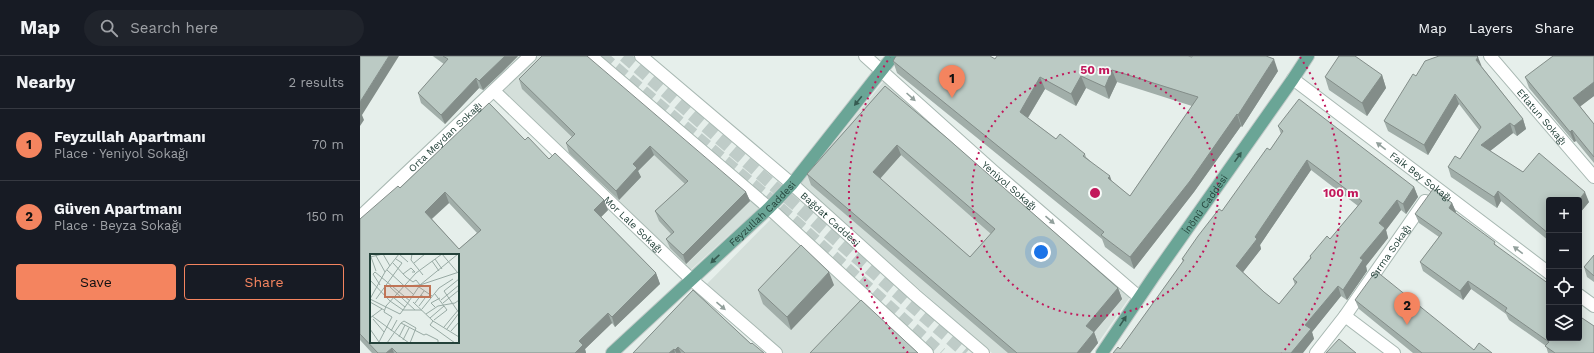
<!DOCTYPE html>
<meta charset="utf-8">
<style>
:root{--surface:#171b24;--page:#20242c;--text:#f1f3f6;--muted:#9ea1a6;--line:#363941;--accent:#f4845f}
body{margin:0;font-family:"Work Sans",sans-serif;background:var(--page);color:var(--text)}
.controls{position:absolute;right:12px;bottom:12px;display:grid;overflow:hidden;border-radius:4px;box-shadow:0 2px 10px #0003}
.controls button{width:36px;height:36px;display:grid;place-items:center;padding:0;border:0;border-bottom:1px solid var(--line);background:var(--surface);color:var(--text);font:20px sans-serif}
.you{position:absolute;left:681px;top:196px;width:14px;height:14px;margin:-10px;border:3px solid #fff;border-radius:50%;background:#1a73e8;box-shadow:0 0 0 6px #1a73e833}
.badge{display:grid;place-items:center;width:26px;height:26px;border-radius:50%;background:var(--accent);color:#111;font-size:13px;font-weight:700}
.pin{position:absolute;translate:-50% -33px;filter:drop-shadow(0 1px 2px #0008)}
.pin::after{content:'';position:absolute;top:21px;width:14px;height:12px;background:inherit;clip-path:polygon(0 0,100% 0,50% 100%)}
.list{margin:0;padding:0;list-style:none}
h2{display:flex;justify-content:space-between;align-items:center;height:52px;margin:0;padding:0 16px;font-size:17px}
h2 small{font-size:13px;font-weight:400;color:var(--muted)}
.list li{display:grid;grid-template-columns:26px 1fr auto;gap:12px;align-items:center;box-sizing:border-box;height:72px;padding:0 16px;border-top:1px solid var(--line)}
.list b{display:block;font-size:15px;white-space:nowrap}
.list p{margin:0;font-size:13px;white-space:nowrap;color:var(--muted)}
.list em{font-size:13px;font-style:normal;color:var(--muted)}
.actions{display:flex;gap:8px;padding:12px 16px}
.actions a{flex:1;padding:9px 0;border:1px solid var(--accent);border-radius:4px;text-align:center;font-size:14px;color:var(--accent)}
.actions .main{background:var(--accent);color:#111}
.icon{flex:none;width:22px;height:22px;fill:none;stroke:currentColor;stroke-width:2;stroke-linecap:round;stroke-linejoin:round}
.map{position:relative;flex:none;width:1234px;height:297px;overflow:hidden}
header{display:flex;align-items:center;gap:24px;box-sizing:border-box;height:56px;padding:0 20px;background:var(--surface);border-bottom:1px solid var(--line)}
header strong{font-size:19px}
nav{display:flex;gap:22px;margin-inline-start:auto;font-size:14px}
.search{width:280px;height:36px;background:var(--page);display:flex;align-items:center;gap:10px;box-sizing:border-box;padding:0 14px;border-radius:22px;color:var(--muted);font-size:15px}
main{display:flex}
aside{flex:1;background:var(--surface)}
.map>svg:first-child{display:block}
</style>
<header>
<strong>Map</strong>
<div class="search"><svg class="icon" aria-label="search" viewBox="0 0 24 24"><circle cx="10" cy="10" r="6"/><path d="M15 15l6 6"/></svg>Search here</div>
<nav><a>Map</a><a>Layers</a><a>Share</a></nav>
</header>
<main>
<aside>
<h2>Nearby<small>2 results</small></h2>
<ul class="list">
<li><span class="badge">1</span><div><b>Feyzullah Apartmanı</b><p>Place · Yeniyol Sokağı</p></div><em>70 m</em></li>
<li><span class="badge">2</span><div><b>Güven Apartmanı</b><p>Place · Beyza Sokağı</p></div><em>150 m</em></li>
</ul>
<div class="actions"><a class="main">Save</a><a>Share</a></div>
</aside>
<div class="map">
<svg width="1234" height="297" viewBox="0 0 1234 297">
<rect width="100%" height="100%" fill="#e6efeb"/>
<path fill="#d4dfda" d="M72,0H225L401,150L326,218L128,38Z
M527,21L774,235L731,297H632L440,128Z
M411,163L558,297H414L342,233Z"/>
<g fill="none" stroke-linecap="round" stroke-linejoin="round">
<path stroke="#bfccc8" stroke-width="12" stroke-dasharray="12 6" stroke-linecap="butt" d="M242,0L411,144L581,297
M264,0L606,297"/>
<defs>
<g id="street">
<path d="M231,0L409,152L567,297"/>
<path id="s1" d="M281,0L432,128L555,239L623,297"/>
<path id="s2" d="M505,0L633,115L779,241"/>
<path id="s3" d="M1130,0L1234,121"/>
<path id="s4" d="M933,23L1189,217"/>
<path id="s5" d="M134,35L332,224L416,297"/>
<path id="s6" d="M0,161L170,0"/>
<path d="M1219,239L1234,250"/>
<path d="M985,260L1034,297"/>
<path id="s7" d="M956,297L985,260L1065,145"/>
</g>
<g id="primary">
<path id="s8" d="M252,297L409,152L432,128L533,0"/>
<path id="s9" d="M742,297L794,220L933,23L948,0"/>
</g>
</defs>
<use href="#street" stroke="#a8b8b2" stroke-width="14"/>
<use href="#primary" stroke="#c2cac8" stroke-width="14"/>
<use href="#street" stroke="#fff" stroke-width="12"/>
<use href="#primary" stroke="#6aa596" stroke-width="12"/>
</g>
<path fill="#a1aea9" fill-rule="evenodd" d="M73,0H158L142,16L123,34L119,32L85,68L61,47L58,37L84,8Z
M1234,0V40L1220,50L1234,68V107L1216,85L1214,86L1169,32L1165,21Z
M832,1L918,15L882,71L881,70L834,136L774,213L745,191L742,183L537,17L533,5L635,3ZM757,26L832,50L770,140L752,126L726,101L725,98L696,83L668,62L685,33L716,50L726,32L749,43Z
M1122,11L1163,63L1166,73L1157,80L1153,77L1130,95L1163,116L1229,146L1219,158V144H1189V185L1141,145L1137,152L1091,121L1088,111L1100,103L1119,74L1099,48L1068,99L1028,75L1024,65L1056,20Z
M1022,19L1026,32L1007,60L969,34L965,21Z
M159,23L386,136L390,145L326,208L310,192L306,183L311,178L299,165L295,155L325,128L294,99L278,115L281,121L259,144L209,97L206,87L212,81L162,33Z
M525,30L758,232L762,243L734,276L738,287L730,297H648L451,129L447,118ZM541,99L631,178L610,201L520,123Z
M918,70L1054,131L1058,141L1046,158L1041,154L1026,174L1028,182L1006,210L1007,215L987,244L981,240L952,276L954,283L753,297L760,293L823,206L822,203L862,155L910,94L921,78ZM951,114L998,150L970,183L950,200V202L933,223L935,229L919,248L904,236L883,216L901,193L900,189Z
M165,84L189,103L248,154L241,161L296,217L300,228L255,271L252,267L225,293L226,297H12L0,284V163L40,132ZM89,147L117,177L99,193L72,163Z
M1092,147L1096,156H1095L1136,189L1234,297H1188L1186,290L1149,264L1146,258L1111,233L1103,244L1063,215L1060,206L1079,181L1059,167L1055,158Z
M1234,199V226L1227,221L1224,211Z
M474,229L431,274L403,248L398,234Z
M333,234L391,288L404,297H273Z
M995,244L1114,294L1132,297H1053L999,253Z"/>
<path fill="#838d89" d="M29,0H39L2,59L4,64L0,70V46Z
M145,0H158L142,16L123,34L119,25Z
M1118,1L1122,11L1116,4Z
M914,3L918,15L882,71L878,59Z
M752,14L757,26L749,43L745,31Z
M1022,19L1026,32L1007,60L1002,47Z
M721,20L726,32L716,50L711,38Z
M680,21L685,33L664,68L660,56Z
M116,22L119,32L85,68L81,59Z
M1234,26V40L1217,53L1213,42Z
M1095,38L1099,48L1068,99L1064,89Z
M877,58L881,70L834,136L774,213L770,201Z
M1163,63L1166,73L1157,80L1154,70Z
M1150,67L1153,77L1125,99L1121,89Z
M1212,74L1216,85L1214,86L1210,76Z
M537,89L541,99L516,127L513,116Z
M290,90L294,99L278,115L281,121L259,144L256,135L273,108Z
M947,104L951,114L900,189L901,193L880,220L876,210L895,181Z
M750,120L754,132L748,122Z
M1054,131L1058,141L1046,158L1043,148Z
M1138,135L1141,145L1137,152L1134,141Z
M85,136L89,147L68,166L65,156Z
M386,136L390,145L326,208L323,199Z
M1225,136L1229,146L1219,158V144Z
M244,144L248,154L238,164L234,154Z
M1037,144L1041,154L1026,174L1028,182L1006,210L1007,215L987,244L983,234L1019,167Z
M1092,147L1096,156L1092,161L1089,152Z
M469,216L474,229L431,274L427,261Z
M296,217L300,228L255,271L252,261Z
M1108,225L1111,233L1103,244L1100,235Z
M978,230L981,240L952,276L954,283L943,297H931L945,269Z
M758,232L762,243L730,281L726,270Z
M248,257L252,267L225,293L226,297H215L219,285Z
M734,276L738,287L730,297H717Z
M318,291L321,297H316L315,294Z
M32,292L34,297H26Z
M314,293L315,297H309Z"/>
<path fill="#bbcac4" stroke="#838d89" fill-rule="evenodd" d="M0,0H29L0,46Z
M83,0H145L119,25L116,22L81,59L58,37L88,3Z
M182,0H227L386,136L323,199L306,183L314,176L295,155L328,125L290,90L273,108L277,112L256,135L206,87L215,78L159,23Z
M536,0H630L635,3L637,0H828L832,1V0H906L914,3L878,59L877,58L830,125L770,201L741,179L744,176L533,5ZM752,14L838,41L770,140L748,122L750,120L723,100L725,98L700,78L696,83L660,56L680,21L711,38L721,20L745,31Z
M979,0H995L1022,19L1002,47L965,21Z
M1079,0H1117L1118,1L1116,4L1163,63L1154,70L1150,67L1121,89L1163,116L1179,97L1225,136L1219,144H1189V178L1138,135L1134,141L1088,111L1095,100L1100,103L1121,71L1095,38L1064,89L1024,65L1053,18L1056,20L1065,5Z
M1193,0H1234V26L1213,42L1234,68V101L1212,74L1210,76L1165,21Z
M525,30L587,82L758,232L726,270L734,276L717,297H657L447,118ZM537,89L635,173L610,201L513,116Z
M939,43L1054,131L1043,148L1037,144L1019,167L1025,172L1000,202L1003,204L983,234L978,230L945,269L951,273L931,297H753L758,291L760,293L824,204L822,203L838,180L859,153L862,155L907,92L910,94L923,75L918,70ZM947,104L1002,145L970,183L967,180L950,200L951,202L933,223L937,226L919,248L904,236L876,210L897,183L895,181Z
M129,47L165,84L168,81L189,103L195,97L244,144L234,154L296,217L252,261L248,257L219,285L223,289L215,297H37L32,292L26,297H18L0,278V163L38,130L40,132ZM85,136L121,174L99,193L65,156ZM11,199H98V286H11Z
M1073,133L1092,147L1089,152L1135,186L1134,188L1189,228V282H1219V260L1234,270V297H1195L1185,290L1189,286L1145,255L1147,252L1124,236L1108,225L1100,235L1060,206L1082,177L1055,158Z
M441,189L469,216L427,261L398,234Z
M1234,199V220L1224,211Z
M1016,215L1114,294L1119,287L1132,297H1062L995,244Z
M333,234L391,288L392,287L404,297H325L318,291L315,294L314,293L309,297H273Z
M501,244L558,297H450Z
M979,283L996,297H966Z"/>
<defs><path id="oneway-solid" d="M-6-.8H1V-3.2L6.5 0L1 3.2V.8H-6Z"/></defs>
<g fill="#92a09c">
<use href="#oneway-solid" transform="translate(551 41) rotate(42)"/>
<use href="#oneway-solid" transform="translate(1021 90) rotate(-143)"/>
<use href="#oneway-solid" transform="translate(690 164) rotate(41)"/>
<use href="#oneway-solid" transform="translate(1158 194) rotate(-143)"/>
<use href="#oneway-solid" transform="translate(361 250) rotate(41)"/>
</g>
<g fill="#365b51">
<use href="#oneway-solid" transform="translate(498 45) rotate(129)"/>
<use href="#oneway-solid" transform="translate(878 101) rotate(-55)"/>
<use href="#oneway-solid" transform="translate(355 203) rotate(137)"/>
<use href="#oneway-solid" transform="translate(763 265) rotate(-56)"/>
</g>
<g fill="none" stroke="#c2185b" stroke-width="2" stroke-dasharray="2 4">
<circle cx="735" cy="137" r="123"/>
<path d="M548 297A246 246 0 0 1 530 1M940 1A246 246 0 0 1 922 297"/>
</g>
<g text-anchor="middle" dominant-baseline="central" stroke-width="3.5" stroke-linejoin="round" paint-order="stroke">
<g font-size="10" fill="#24423a" stroke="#f7fbf9">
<text stroke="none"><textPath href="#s3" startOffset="80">Eflatun Sokağı</textPath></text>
<text stroke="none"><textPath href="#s6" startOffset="117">Orta Meydan Sokağı</textPath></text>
<text stroke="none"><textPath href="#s4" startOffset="161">Faik Bey Sokağı</textPath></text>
<text stroke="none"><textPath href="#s2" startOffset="194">Yeniyol Sokağı</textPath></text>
<text stroke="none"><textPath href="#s9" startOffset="181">İnönü Caddesi</textPath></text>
<text stroke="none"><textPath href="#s8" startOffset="205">Feyzullah Caddesi</textPath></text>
<text stroke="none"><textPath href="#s1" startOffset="250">Bağdat Caddesi</textPath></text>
<text stroke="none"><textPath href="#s5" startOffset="193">Mor Lale Sokağı</textPath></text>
<text stroke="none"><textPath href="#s7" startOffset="126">Sırma Sokağı</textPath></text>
</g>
</g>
<g transform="translate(10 198)">
<rect width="89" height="89" fill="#e6efeb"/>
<path fill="none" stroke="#98aaa4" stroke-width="1" d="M0,0L6,17M5,0L15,18L29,0M29,0L38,8M42,0L41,6L53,21M72,0L88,19M0,3L13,0L20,12M65,5L72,15M62,7L69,17M23,9L36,23L43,28L46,26L50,31L89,18M44,9L55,0M17,16L44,41M33,20L41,14L45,18H42M0,26L20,47M10,31L3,20L5,18L40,47M35,32L50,31M20,33L45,56M49,33L62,42M24,44L35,53M0,45L30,60L33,56H52M0,45L15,18M6,45L32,9L26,5M71,46L89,31M20,47L33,56L50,31L88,0M0,48L14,56M43,48L63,67L89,83M45,49L54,37M73,49L89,36M49,52L55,44L51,41M65,53L61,49L70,44M52,55L69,34L83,25M89,59L74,37L89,25M56,60L68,52L85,49L89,46M2,62L39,89M0,64L12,55M60,64L74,52M3,65L14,78M64,66L77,56L65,40M63,67L60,71L85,89M31,69L34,67L46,74L40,89M31,69L54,81M74,73L89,55M0,75L9,88M77,75L89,59M21,77L27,66M81,77L89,68M54,81L56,80L68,86V89M29,83L35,71M33,86L39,74M9,88L22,63L14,58L16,52L46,19L72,0M17,89L31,69"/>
<path fill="#c07456" fill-opacity="0.15" stroke="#c07456" stroke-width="2" d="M15,32H60V43H15Z"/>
<rect width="89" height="89" fill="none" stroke="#24423a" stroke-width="2"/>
</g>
<circle cx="735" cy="137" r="6" fill="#c2185b" stroke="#f7fbf9" stroke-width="2"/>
<g font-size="12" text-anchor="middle" font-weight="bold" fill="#c2185b" stroke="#f7fbf9" stroke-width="3.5" stroke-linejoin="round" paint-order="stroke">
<text x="735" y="18">50 m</text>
<text x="981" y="141">100 m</text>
</g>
</svg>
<div class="controls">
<button>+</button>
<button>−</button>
<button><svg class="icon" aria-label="locate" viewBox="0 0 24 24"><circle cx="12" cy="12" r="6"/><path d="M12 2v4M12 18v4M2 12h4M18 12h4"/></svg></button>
<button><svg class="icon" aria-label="layers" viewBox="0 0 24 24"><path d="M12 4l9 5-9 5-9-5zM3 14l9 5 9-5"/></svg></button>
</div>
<div class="you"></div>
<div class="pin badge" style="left:592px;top:42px">1</div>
<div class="pin badge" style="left:1047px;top:269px">2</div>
</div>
</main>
